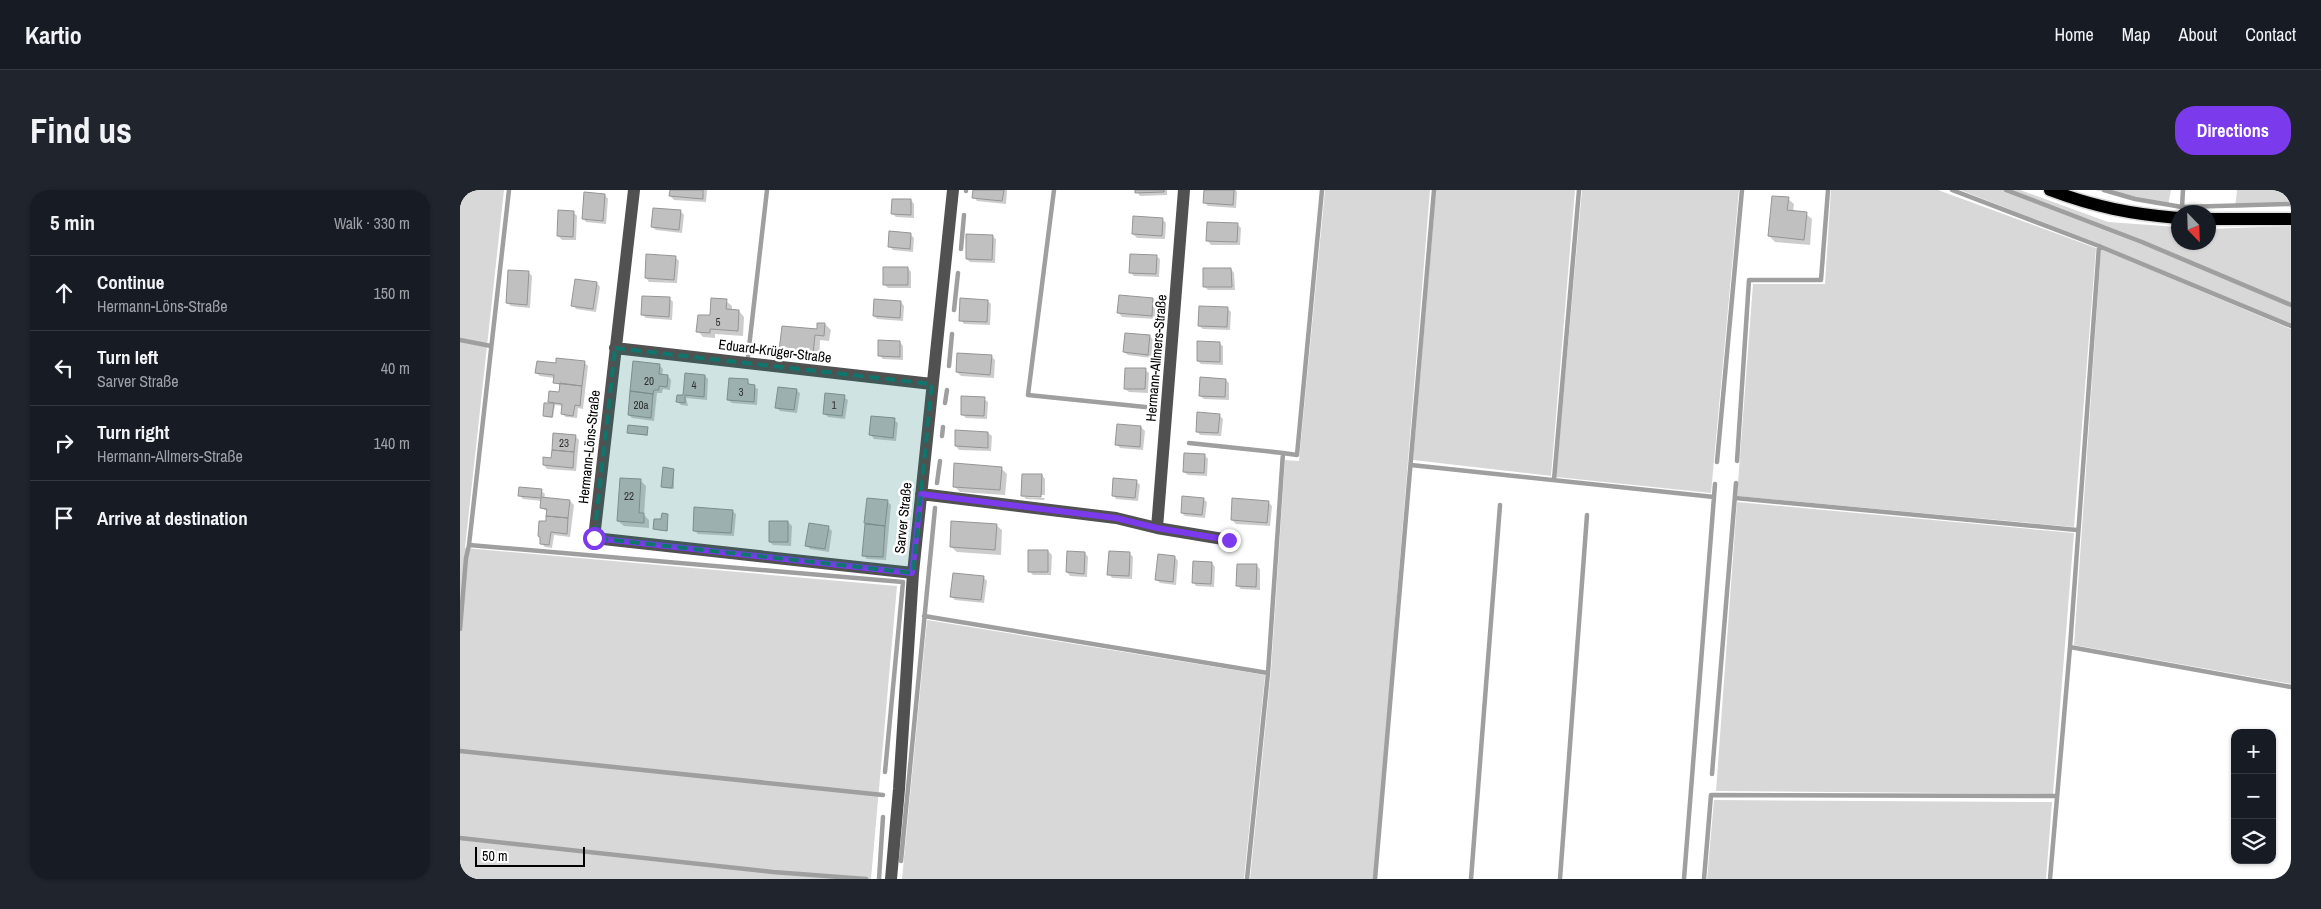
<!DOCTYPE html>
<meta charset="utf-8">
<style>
:root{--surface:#171b24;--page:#20242c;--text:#f1f3f6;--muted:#9ea1a6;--line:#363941;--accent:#7c3aed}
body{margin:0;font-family:"Archivo Narrow",sans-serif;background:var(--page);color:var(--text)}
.controls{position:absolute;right:15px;bottom:15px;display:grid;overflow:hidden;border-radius:10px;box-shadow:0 1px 4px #0004}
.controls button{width:45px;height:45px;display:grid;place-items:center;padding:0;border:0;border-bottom:1px solid var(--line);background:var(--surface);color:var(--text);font:25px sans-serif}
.compass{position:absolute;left:1711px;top:15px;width:45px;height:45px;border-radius:50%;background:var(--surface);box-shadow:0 1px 4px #0004;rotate:157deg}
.scale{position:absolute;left:15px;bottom:12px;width:110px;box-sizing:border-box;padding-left:5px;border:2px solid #000;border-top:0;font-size:14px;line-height:18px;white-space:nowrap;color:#000;-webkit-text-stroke:4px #fff;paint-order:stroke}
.stop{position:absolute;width:15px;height:15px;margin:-11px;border:4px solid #7c3aed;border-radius:50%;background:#fff}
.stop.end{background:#7c3aed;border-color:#fff;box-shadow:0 1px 5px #0008}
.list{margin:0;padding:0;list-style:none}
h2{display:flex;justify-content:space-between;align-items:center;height:65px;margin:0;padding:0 20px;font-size:21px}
h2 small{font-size:16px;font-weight:400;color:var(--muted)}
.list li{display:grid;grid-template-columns:32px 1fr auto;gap:15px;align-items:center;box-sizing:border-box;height:75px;padding:0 20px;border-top:1px solid var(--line)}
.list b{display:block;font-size:19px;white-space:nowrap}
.list p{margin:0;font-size:16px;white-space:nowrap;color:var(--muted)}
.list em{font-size:16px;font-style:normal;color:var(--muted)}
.icon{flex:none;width:28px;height:28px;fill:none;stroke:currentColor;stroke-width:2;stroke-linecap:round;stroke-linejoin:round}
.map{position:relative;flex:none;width:1831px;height:689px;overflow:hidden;border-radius:20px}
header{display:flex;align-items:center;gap:30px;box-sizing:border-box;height:70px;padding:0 25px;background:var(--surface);border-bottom:1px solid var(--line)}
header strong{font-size:24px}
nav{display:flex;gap:28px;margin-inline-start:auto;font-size:18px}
.intro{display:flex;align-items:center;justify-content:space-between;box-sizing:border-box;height:120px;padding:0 30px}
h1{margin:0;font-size:35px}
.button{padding:12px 22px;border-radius:20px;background:var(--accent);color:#fff;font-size:18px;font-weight:700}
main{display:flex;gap:30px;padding:0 30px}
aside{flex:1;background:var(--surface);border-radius:20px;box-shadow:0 1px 4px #0004}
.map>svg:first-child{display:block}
</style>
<header>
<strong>Kartio</strong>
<nav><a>Home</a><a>Map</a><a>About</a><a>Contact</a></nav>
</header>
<div class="intro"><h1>Find us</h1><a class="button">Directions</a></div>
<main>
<aside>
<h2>5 min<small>Walk · 330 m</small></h2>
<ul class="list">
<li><svg class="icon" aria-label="ahead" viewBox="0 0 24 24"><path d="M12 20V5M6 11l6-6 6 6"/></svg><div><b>Continue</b><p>Hermann-Löns-Straße</p></div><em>150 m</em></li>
<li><svg class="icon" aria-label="left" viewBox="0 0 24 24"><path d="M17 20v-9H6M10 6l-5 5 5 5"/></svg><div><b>Turn left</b><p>Sarver Straße</p></div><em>40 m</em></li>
<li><svg class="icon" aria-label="right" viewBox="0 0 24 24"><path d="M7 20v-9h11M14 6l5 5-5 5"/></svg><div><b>Turn right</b><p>Hermann-Allmers-Straße</p></div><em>140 m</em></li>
<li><svg class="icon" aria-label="arrive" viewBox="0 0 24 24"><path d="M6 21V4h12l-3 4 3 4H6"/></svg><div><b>Arrive at destination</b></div></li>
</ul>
</aside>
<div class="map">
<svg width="1831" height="689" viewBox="0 0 1831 689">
<rect width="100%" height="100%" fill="#fff"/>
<path fill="#d8d8d8" d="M0,0H44L5,358L437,396L411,689H0Z
M865,0H970L914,689H790L811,481L825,270L839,271Z
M976,0H1115L1091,286L953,270Z
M1122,0H1279L1251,303L1096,287Z
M1371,0H1478L1636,58L1614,337L1277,306L1293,94H1365Z
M1500,0H1560L1648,32L1718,37V52H1748L1749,39L1831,36V134L1637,53Z
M1635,0H1711L1708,16Z
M1777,0H1831V14L1775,18Z
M1641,59L1831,139V494L1614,455Z
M1277,312L1614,343L1593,604L1256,601Z
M467,430L805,485L784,689H442Z
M1254,610L1592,612L1586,689H1247Z"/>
<path fill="#0003" d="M211,0H247L246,12L214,10L210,6Z
M514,0H547L546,14L517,11L514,7Z
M676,0H707V5L680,6Z
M745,0H776L777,2L776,18L748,16L745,13Z
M145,5L148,9L146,34L126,32L123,28Z
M1328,9L1334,14L1333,22L1346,24L1352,29L1350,55L1315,52L1309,46Z
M451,10L454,14V28L436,27L433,24Z
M220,21L224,25L222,43L196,40L192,37Z
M113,22L117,26L116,50H102L98,46Z
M702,29L706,33L705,49L677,48L673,44Z
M777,34L781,38L780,55H751L748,51Z
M450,44L454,48L453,62L433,60L429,56Z
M532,46L536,49L535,73L510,72L507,69Z
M696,66L700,69L699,87L674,86L671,83Z
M215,67L219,71L217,93L189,92L186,88Z
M448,78L451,82V98H428L425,95Z
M771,79L774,83L775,100H748L745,97Z
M68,82L72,86L70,118L51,116L47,113Z
M137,93L140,97L136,122L116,119L113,115Z
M209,108L213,112L212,130L186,128L183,125Z
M692,109L696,112L695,129L662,127L659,123Z
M266,111L272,116V120L279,121L284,127L283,146L255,144V148L243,147L238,141Z
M528,111L531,114L530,135L504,134L501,130Z
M441,112L444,116L443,131L417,129L414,126Z
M767,118L771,122L770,140L743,139L739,136Z
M359,134H365L371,140L369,151L360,150L359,169L326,166L320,160L358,141Z
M690,146L693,150L692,168L668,165L664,162Z
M440,152L443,156V170L423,169L420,166Z
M759,153L763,156V175L741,174L738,171Z
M531,166L535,170L534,188L501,186L497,182Z
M125,173L128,176L123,219L118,218L117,228L106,227L102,224L103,216L95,215L93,228L85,227L84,226L92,215L89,211L100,204L101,196L94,192V188L80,186L76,183L97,174Z
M199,175L203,179L202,186H208L211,190L210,200L203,199L202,203H197L194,231L172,228L169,225Z
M685,180L689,183L688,203L669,202L665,199Z
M226,184L245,186L248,189L247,210L226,208L228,216L221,215L218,212L224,206Z
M287,190L291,196L298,199L297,215L272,213L268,210Z
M766,190L769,193V210L744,209L740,206Z
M336,200L340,203L337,223L320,221L317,218Z
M384,207L388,210L385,229L368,227L364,223Z
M524,209L528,212L527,229L506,228L502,224Z
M759,225L763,229L761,246L740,245L737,241Z
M434,230L438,233L436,251L414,249L411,245Z
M658,236L681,237L685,241L683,260L660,258L656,254Z
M187,238L188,246L169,243Z
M528,243L532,246L531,261L499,260L496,256Z
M115,246L119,250L116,281L87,279L84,275Z
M744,265L748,269L747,286L728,285L724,282Z
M541,278L547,284L545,305L500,302L494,296Z
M214,280V299L203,298L202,296Z
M582,285L585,289V305H564V307L585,308L584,310L566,309L562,305Z
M181,291L186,296L184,325L189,330V338L164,336L158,331Z
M676,291L680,295L678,311L656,309L653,305Z
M81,301L85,304L84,309L110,311L114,315L110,347L94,345L92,358L85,357L81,353L88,322L81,318L82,311L63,309L59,305Z
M408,309L427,311L431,315L426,370L407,369L403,365Z
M743,309L747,312L745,328L725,326L722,323Z
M808,312L812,316L810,336L776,334L772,330Z
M272,321L276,324L274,346L238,344L234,340Z
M207,325L208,341L196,340L194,339Z
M328,332L332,336L331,356L313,355L310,352Z
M536,335L542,340L541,365L497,362L491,357Z
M369,338L372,341L369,362L350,359L346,355Z
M588,361L592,365L591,385H573L569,381Z
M625,363L628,367L627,387L610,386L607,382Z
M670,364L673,367L672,389L652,388L649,384Z
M715,367L718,371L716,395L700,393L696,389Z
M752,373L755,377L754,397L736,396L733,392Z
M796,375L800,379V400L781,399L778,396Z
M523,387L527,391L524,413L495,410L491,406Z"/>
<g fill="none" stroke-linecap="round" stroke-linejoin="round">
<path stroke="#9f9f9f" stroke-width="4.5" d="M594,0L568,205L695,218
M1492,0L1639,56L1831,136
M1546,0L1682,52L1831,115
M1644,0L1675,9L1722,17L1831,14
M506,1V0
M1722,17L1723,0
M501,59L504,25
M494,120L498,83
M0,150L31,156
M288,166L307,0
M489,176L492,144
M485,213L487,200
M482,246L483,237
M729,253L823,263
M1277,271L1289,90H1361L1368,0
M1257,272L1282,0
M951,275L1254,307
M1094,290L1119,0
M477,293L480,271
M1275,308L1617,340
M9,355L49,0
M464,426L808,483
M0,439L6,368L9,355L443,392L425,582
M1610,457L1831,497
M0,561L423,605
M1252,584L1276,293
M0,648L313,682L406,689
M441,671L475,318
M419,689L423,627
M787,689L808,483L823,263L837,265L862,0
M915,689L974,0
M1011,689L1040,315
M1100,689L1127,325
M1224,689L1255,294
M1244,689L1251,605L1597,606
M1590,689L1610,457L1639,56"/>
</g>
<path fill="#c0c0c0" stroke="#959595" d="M210,0H243V9L209,6Z
M513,0H544L542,11L512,8Z
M675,0H704V2L675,3Z
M744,0H774L773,15L743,13Z
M124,2L145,4L143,31L122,29Z
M1312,6L1329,7L1327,20L1347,22L1344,50L1308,46Z
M432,9H451V25L431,24Z
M193,18L221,20L219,40L191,37Z
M98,20L114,21L113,47L97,46Z
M673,26L703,28L702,46L672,44Z
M747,32L778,33L777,52L746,51Z
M429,41L451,43L450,59L428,57Z
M506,44L533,45L532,70L506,69Z
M186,64L216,66L214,90L185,88Z
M670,64L697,65L696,84L669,83Z
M423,77H448V95H423Z
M743,78H771L772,97H743Z
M48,80L69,81L67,115L46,113Z
M115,89L137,92L133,119L111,116Z
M659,105L693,108L692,126L657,123Z
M182,106L210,107L209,127L181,125Z
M251,108L267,109L266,119L279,120L278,141L250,139V143L236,142L238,125H250Z
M500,108L528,110L527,132L499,131Z
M414,109L441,111L440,128L413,126Z
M739,116L768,117L767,137L738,136Z
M357,133H365L364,146L355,145L353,164L319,161L322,136L357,139Z
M665,143L690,145L688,165L663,162Z
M418,150L440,151V167L418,166Z
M737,151L760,152V172L737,171Z
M497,163L532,165L530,185L496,182Z
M96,168L125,171L122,196L93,193L94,185L75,183L77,171L96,173Z
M173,171L200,174L199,184L208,185L207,197L199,196V200H194L193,204L170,201Z
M665,178H686L685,199H664Z
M225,183L245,185L244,207L225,205V213L216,212L217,205H223Z
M740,187L766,189L765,207L739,206Z
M269,188L288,189V194L295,195L294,212L267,210Z
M100,193L122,196L120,216L115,215L113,226L101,224L102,214L88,212L89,201L99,202Z
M318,197L337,199L334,220L315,218Z
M170,201L193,204L191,228L168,225Z
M365,203L385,205L382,226L363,224Z
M501,206L525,207L524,226L501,225Z
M84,213H94L92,227L83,226Z
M737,222L760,224L758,243L736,242Z
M411,226L435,228L433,248L409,245Z
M657,234L681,236L680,257L655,255Z
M168,235L188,237L187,245L167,243Z
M495,240L528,242V258L495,256Z
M93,243L116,245L114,262L92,260Z
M92,260L114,262L113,278L83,275V267L91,268Z
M724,263L745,264L744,283L723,282Z
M494,273L542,277L540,300L493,297Z
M203,277L214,279L212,298L201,297Z
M562,284H582L581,307L561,306Z
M160,288L181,289L179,323H184V333L157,331Z
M653,288L677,290L675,308L652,306Z
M59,297L82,299L81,307L110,310L108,328L86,326L87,319L80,318L81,308L58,306Z
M722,306L744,308L742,325L721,323Z
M407,308L428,310L425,336L404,333Z
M772,308L809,311L807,333L771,330Z
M234,317L273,320L271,343L233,341Z
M202,323L208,324L207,341L193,339L194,329H201Z
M86,326L108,328L107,344L91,342L89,355L80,354V347L78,346L79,331H86Z
M309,331H328V352H309Z
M491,331L537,334L535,360L490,357Z
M349,333L369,336L365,359L345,356Z
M405,334L425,336L423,367L402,366Z
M568,360H588V382H568Z
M607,361L625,362L624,384L606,382Z
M649,361L670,362L669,386L647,385Z
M698,364L715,366L713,392L695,390Z
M733,371L752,372L751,394L732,393Z
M777,374H797L796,397L776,396Z
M493,383L524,386L521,410L490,407Z"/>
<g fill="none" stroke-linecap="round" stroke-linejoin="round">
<defs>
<path id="major" d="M1590,0C1635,17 1671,24 1718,28
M1748,29H1831"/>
</defs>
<use href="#major" stroke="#dbdbdb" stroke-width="15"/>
<path stroke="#515151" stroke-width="12" d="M174,0L134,348L453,383
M155,158L472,194
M461,304L656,328L697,338L769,350
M697,338L724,0
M431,689L439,599L453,383L493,0"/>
<use href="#major" stroke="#000" stroke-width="12"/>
</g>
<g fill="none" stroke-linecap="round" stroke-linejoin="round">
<path stroke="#7c3aed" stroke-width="6" d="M134,348L452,383L461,304L656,328L697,338L769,350"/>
</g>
<path fill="#0f766e" fill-opacity="0.2" stroke="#0f766e" stroke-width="4" stroke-dasharray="10 6" stroke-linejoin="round" d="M155,158L472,194L453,383L134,348Z"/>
<g text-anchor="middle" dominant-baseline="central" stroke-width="5" stroke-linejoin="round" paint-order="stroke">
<g font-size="11" fill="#303030">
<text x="258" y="132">5</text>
<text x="189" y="191">20</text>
<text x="234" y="195">4</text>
<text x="281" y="202">3</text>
<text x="181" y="215">20a</text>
<text x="374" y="215">1</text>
<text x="104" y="253">23</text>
<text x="169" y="306">22</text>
</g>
<g font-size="14" fill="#000" stroke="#fff">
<text transform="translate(315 161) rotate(7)">Eduard-Krüger-Straße</text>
<text transform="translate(696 168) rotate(-85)">Hermann-Allmers-Straße</text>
<text transform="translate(129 257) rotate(-84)">Hermann-Löns-Straße</text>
<text transform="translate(443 328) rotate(-84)">Sarver Straße</text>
</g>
</g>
</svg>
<div class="controls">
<button>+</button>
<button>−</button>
<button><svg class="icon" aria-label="layers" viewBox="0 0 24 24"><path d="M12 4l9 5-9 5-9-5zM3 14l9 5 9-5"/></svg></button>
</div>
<svg class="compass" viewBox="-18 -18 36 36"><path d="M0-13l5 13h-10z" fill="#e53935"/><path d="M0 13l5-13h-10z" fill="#9ea1a6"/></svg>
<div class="scale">50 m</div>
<div class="stop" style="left:134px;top:348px"></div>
<div class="stop end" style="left:769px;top:350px"></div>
</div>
</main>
